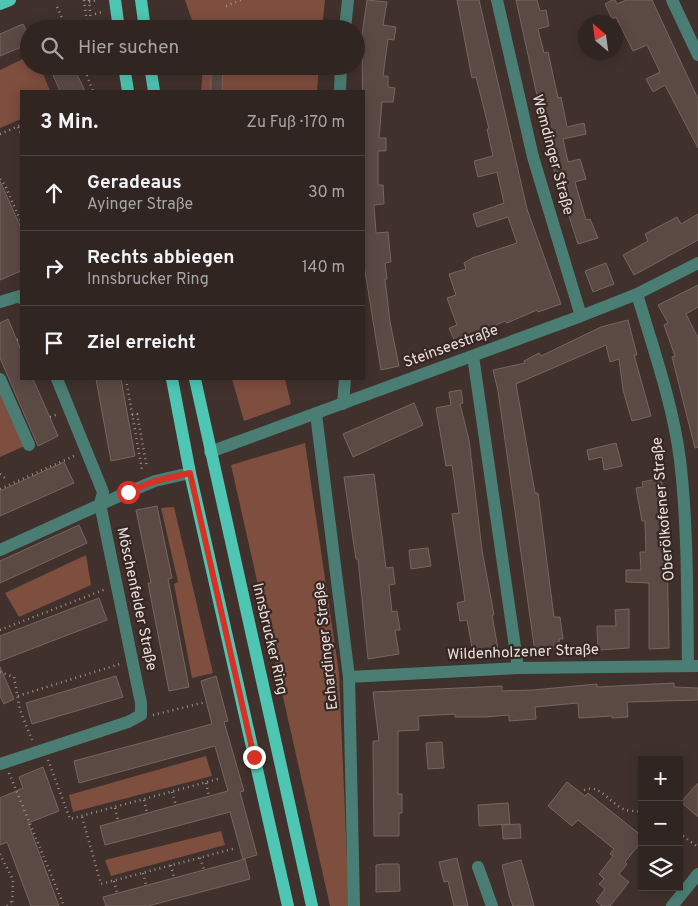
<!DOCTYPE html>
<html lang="de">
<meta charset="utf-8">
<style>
:root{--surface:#312521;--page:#392d2a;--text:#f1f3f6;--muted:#a8a5a5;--line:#4c423f}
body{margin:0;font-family:Overpass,sans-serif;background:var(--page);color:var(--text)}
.controls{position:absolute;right:15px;bottom:15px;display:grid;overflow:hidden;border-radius:0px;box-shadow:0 2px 12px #0003}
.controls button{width:45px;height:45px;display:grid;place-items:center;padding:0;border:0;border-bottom:1px solid var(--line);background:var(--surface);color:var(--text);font:25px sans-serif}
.compass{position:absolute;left:578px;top:15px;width:45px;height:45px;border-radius:50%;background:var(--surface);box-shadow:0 2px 12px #0003;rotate:331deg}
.stop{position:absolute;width:15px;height:15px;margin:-11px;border:4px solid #d93025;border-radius:50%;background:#fff}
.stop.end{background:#d93025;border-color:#fff;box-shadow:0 1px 5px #0008}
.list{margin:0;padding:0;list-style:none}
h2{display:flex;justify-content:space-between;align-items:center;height:65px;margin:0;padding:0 20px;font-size:21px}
h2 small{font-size:16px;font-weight:400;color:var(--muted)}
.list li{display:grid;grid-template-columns:32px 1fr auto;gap:15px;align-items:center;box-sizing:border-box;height:75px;padding:0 20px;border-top:1px solid var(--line)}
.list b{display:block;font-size:19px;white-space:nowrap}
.list p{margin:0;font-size:16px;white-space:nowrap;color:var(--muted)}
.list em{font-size:16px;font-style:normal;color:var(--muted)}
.icon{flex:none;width:28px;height:28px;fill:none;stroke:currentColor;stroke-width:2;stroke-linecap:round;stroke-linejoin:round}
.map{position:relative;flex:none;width:698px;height:906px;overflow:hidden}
.search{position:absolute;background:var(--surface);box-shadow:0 2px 12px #0003;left:20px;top:20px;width:345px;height:55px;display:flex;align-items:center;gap:12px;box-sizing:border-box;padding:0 18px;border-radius:28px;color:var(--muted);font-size:19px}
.panel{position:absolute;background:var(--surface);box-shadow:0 2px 12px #0003;left:20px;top:90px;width:345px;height:290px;border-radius:0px}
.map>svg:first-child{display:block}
</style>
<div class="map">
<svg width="698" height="906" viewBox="0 0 698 906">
<rect width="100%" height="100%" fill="#41312c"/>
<path fill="#7e4e3f" d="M185,0H325L322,29H195Z
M29,56V66H40L50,91H21V119L0,128V70Z
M203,66H319L317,91H201Z
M0,377L29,444L0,457Z
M232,379H285L291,404L244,421Z
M305,443L339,673L349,906H330L231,465Z
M174,507L213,673L192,678L174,584L178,582L161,508Z
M86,555L91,585L19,617L5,593Z
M206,756L212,776L73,812L69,795Z
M221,831L225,845L111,876L105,860Z"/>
<path fill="#5b4944" stroke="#77655f" d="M367,0L387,2L383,25L396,27L394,40L388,39L383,76H388V87L395,88L393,102H382L379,138H386V151H378V185H383L384,204L374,205L376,233L388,232L391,262L385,263L387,279H385L390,322L399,366L381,370L364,265L362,35Z
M457,0H479L527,209L561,304L538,312L537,310L507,323L505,321L487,329V331L456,344L449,328L457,325L447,298L456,295L449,274L466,269L464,263L472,258L517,243L508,217L477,227L473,214L504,203L497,172L478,177L474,161L493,156L487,129H489L476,77L472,78Z
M516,0H537L540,11L546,10L549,26L538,29L544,53L548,52L558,98L561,97L567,127L584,123L586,134L563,139L568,162L580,159L586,179L575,182L586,220L590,219L598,238L578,244L568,213L565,214L547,142H545L543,133L545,132Z
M612,0H615L617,4L626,0H652L698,99V148L665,85L653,92L646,79L660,72L647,45L633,51L616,17L612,19L605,4Z
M23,24L29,36V44L0,56V34Z
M49,66H73L85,91H60Z
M211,66H223L222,91H211Z
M0,181L21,228V271L0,280Z
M698,214V240L634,275L623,255L648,241L645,234L677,217L681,224Z
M606,263L614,284L593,292L585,271Z
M698,285V307L686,314L698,338V447L695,448L672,357L675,356L664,325L668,323L658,305Z
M8,319L21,350V379H33L58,436L38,446L0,358V323Z
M628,320L637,355H634L651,416L632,421L623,390L619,359L610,362L606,345L516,384L535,493H538L554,617H560L563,639H559L560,648L535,652L498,391L493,370L525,363L524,361L539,353L541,356L601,327Z
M96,379H121L135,456L111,461Z
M461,390L463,403L460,404L469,440L482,550L494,615H492L498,649L473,653L467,620L460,621L457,603L465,601L452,514L459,513L452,465L446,466L436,408L451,405L449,392Z
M414,403L423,425L353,457L343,434Z
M616,443L622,466L604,470L602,457L589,460L587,450Z
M64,462L74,483L0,516V491Z
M374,474L386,568L393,567L395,584L389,585L392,612L397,611L400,630H395L399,654L368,659L358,559H356L344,477Z
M661,478L666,506L669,648L649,649V583L626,582V570H641L640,552H646L645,521H642L636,488L643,487L642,482Z
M157,506L172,578L168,579L189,687L169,691L148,583H151L136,510Z
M79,525L87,543L0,583V561Z
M428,548L431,566L411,569L409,550Z
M99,598L107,620L0,661V636Z
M629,609V648L598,650L597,626H616L615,610Z
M0,667L14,699L4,704L0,696Z
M116,676L123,697L32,724L26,703Z
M216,676L228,721L224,722L244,791L240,792L257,855L243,859L230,812L105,845L100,826L228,791L215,746L79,783L74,761L212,724L201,681Z
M674,683V687L698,688V700L627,702L628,717L612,718V716L579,718L578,703L535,707L536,719L509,721V715L485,717H455V714L418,716L419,730L398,731V794H402V813H399V836H374L373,741H379L373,692L502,686V691L533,690L597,684V687Z
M442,742L444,768L428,769L426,743Z
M43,767L59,811L28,823L59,906H31L7,842L0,845V798L23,788L19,777Z
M567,782L585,796L588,793L642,836V841L625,862L627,864L619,874L629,882L610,906H602L596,901L605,889L599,884L604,879L599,874L613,856L610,854L614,849L578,820L572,826L548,806Z
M698,783V817L681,802Z
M508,803L510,824L479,826L478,805Z
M520,824L521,838L503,839L502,825Z
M457,858L468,906H454L448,881L444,882L439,862Z
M245,859L250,879L148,906H106L103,897Z
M521,860L528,884L534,906H513L509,895L502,865Z
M383,864H399L400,891L376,892V865Z"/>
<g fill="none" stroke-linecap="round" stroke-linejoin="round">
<path stroke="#9d908c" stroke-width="2.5" stroke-dasharray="1 4" stroke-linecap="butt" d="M84,0L87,23L90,28
M89,0L91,22L90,27
M89,2L97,0
M226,6L241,0
M57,7L67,29
M95,14L102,12
M88,29L106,26
M83,66L93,91
M18,127L21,134
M0,134L21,125
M0,179L5,185L21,222
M17,340L21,338
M126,379L142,470
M132,415L137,414L147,468
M50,417L58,414
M0,474L5,478
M0,489L74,456
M0,630L106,589
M0,672L14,677L20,710L32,740
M18,696L120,664
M153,715L206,702
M48,760L70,819L218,779
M9,773L64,906
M206,783L209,796
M584,790C601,783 610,805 626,810C630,811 637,811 642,812
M172,792L176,805
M144,800L147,813
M115,808L118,821
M82,817L101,884L236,848
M679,833L698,847
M0,854L13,880L12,906
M200,858L204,870
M171,865L174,878
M143,873L146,885
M114,881L117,893
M7,906L11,902"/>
<path stroke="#4a7e75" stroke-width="12" d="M497,0L533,157L581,316
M672,0L698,55
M345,29L348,0
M340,91L341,66
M637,294C653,348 673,404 680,460C688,528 687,597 688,666
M0,302L20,296L21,298
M473,356L518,668
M0,379L29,445
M343,404L345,379
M316,414L349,677L354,906
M210,452L581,316L637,294L698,263
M0,550L128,492L155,481L190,473
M349,677L518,668L698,666
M0,764L128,722L141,715V703L100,504L103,492L57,379
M478,867L492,906
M672,906L698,874"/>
<path stroke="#4ec6b3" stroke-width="12" d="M115,0L119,29
M141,0L145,29
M0,4L10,0
M124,66L128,91
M150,66L154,91
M172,379L190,473L288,906
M195,379L312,906"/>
</g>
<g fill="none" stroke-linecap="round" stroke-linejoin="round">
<path stroke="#d93025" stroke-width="6" d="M128,492L155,481L190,473L254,757"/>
</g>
<g text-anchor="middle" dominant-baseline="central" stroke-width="4.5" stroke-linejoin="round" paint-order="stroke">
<g font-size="15" fill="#eadfdc" stroke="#372722">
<text transform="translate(552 155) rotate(75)">Wemdinger Straße</text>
<text transform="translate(451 347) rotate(-20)">Steinseestraße</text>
<text transform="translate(664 509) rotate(-95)">Oberölkofener Straße</text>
<text transform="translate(136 599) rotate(78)">Möschenfelder Straße</text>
<text transform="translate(269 639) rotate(77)">Innsbrucker Ring</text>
<text transform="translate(327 646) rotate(-96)">Echardinger Straße</text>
<text transform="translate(523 653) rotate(-2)">Wildenholzener Straße</text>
</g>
</g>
</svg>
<div class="controls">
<button>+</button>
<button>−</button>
<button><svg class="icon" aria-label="layers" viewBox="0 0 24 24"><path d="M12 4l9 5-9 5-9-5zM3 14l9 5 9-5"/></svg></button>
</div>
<svg class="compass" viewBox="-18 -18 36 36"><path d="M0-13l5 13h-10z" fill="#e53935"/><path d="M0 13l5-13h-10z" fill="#a8a5a5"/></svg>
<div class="stop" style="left:128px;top:492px"></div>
<div class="stop end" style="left:254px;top:757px"></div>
<div class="search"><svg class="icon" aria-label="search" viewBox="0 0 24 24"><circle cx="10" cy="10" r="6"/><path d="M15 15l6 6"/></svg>Hier suchen</div>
<section class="panel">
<h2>3 Min.<small>Zu Fuß · 170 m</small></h2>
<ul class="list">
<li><svg class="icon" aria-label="ahead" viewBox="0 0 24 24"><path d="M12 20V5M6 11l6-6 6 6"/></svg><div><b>Geradeaus</b><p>Ayinger Straße</p></div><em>30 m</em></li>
<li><svg class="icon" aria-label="right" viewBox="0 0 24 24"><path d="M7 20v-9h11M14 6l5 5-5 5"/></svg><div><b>Rechts abbiegen</b><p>Innsbrucker Ring</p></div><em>140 m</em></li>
<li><svg class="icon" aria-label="arrive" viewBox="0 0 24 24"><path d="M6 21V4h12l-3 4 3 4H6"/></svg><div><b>Ziel erreicht</b></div></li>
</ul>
</section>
</div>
